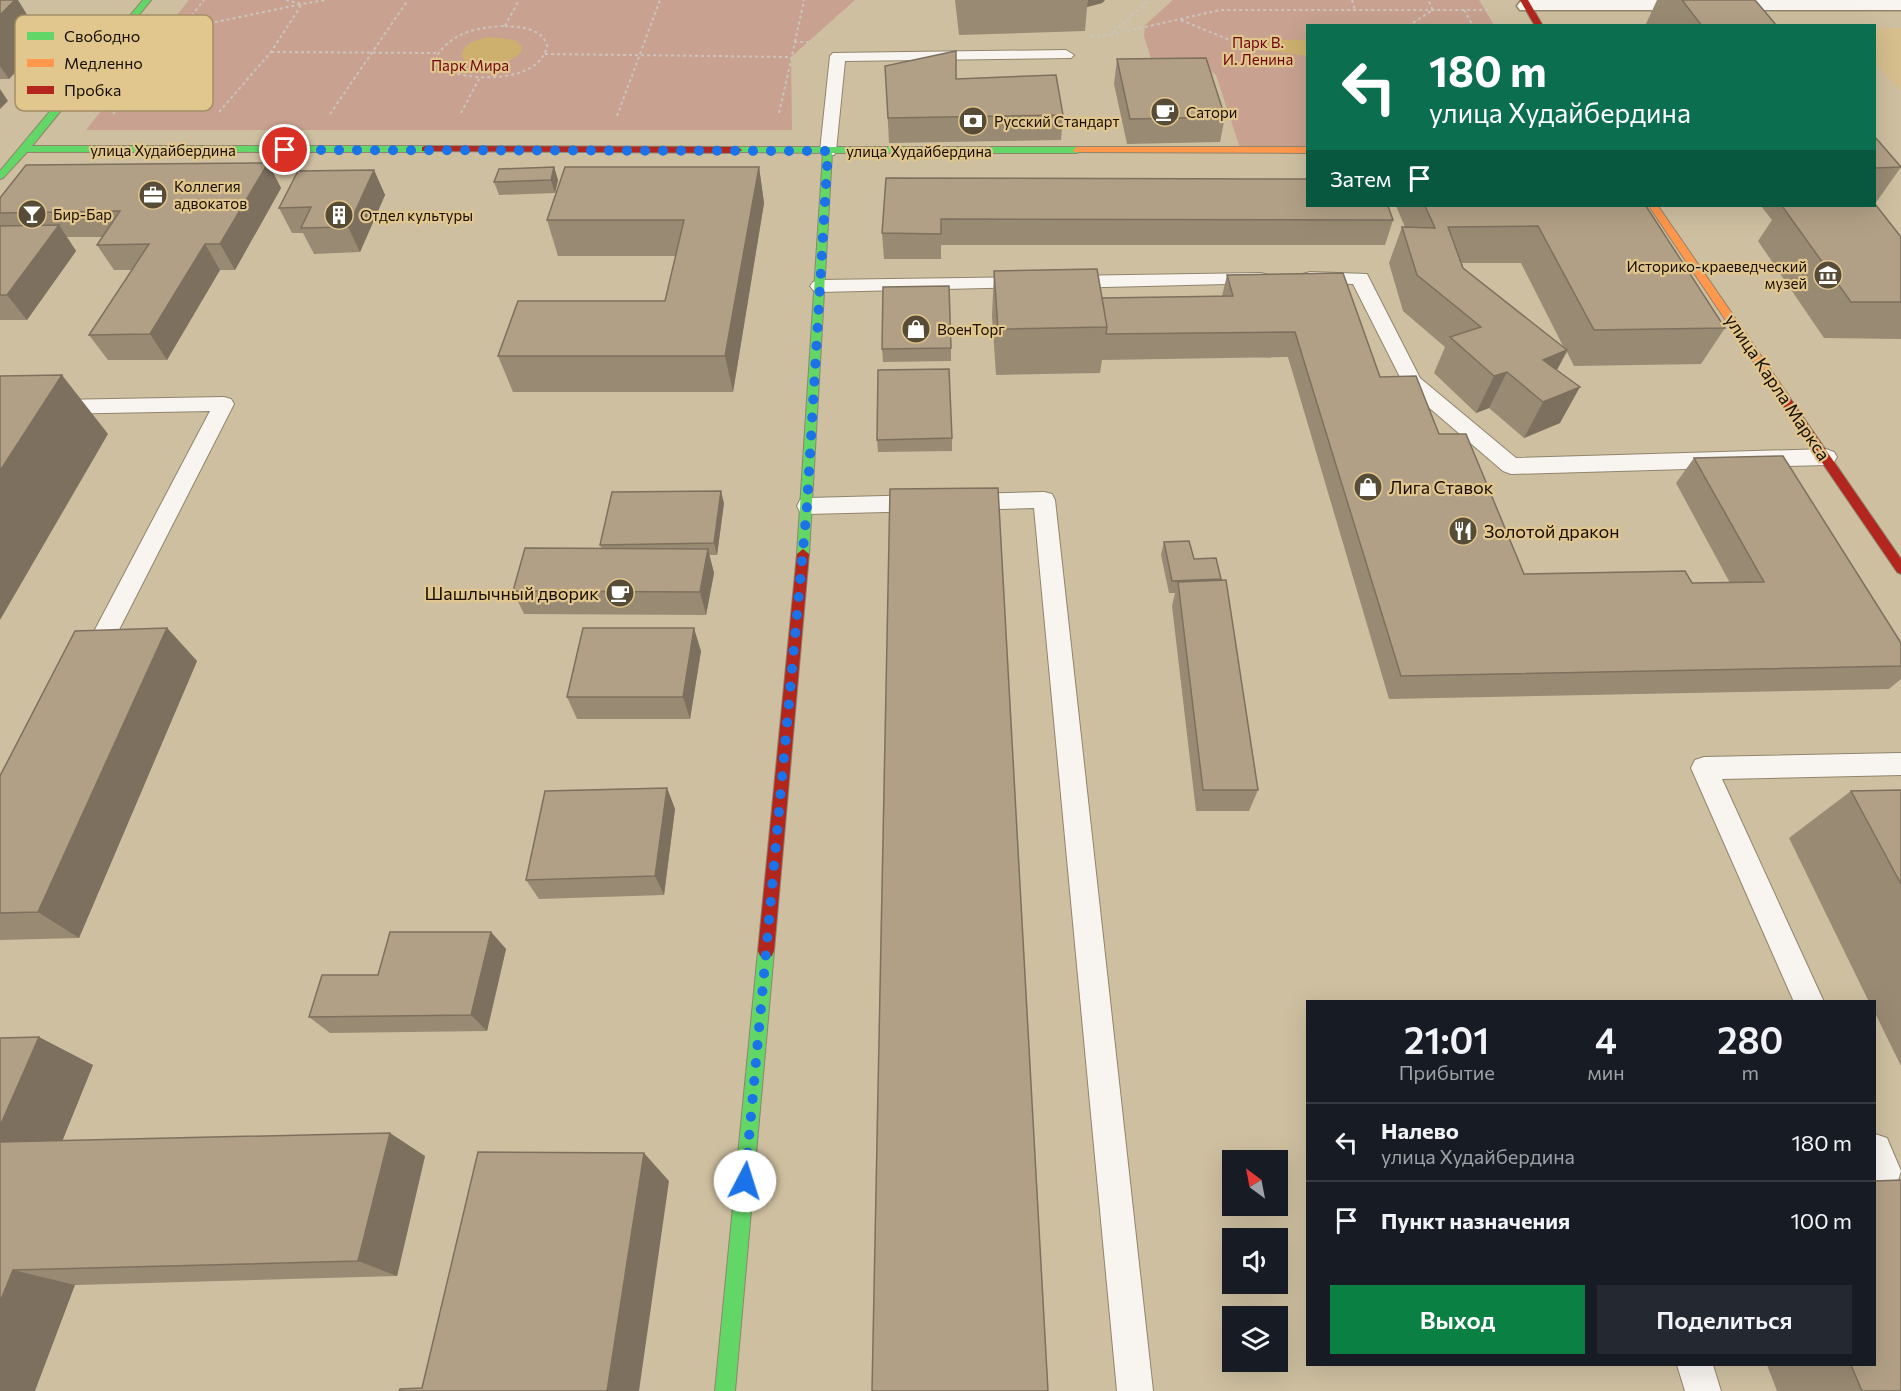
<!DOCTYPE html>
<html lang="ru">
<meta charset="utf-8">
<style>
:root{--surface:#171b24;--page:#242831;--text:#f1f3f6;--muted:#9ea1a6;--line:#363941;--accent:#0b8043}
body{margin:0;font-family:Commissioner,sans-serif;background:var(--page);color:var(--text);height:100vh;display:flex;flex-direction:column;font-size:22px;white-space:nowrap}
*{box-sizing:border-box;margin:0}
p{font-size:20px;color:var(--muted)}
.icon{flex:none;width:33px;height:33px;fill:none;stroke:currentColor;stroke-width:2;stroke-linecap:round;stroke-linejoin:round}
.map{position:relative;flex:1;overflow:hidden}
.details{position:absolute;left:1306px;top:1000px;width:570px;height:366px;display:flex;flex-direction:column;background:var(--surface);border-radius:0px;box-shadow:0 6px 24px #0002}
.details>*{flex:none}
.hud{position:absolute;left:1306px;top:24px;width:570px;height:183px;border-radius:0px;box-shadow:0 6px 24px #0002;background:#0b6e4f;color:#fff;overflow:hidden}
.needle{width:39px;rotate:328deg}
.tools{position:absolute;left:1222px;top:1150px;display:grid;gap:12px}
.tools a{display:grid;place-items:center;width:66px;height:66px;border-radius:0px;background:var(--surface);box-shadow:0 6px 24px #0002;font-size:30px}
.pin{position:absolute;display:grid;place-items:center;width:51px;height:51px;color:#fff;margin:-26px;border:3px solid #fff;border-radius:50%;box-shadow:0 2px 6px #0007}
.me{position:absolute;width:66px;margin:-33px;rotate:5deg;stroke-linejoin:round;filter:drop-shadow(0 0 4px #0008)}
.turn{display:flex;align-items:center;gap:21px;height:126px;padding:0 24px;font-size:27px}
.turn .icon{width:78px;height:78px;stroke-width:2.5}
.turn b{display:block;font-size:42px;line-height:51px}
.then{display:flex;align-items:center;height:57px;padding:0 24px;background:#0003;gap:12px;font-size:22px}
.eta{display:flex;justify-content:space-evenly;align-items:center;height:102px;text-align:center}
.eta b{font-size:36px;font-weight:600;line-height:42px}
.button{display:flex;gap:12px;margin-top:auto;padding:12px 24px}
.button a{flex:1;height:69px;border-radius:0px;background:var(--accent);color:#fff;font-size:24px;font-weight:600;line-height:69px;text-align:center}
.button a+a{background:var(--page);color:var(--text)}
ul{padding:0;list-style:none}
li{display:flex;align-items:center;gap:18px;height:78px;padding:0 24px;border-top:2px solid var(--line)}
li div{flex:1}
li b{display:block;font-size:22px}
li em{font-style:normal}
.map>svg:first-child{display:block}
</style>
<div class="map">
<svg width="1901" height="1391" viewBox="0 0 1901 1391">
<rect width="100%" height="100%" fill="#cebfa0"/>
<path fill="#d6be8d" d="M1875 28H1901V91L1875 63Z"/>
<path fill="#c8a190" d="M189 0H855L791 57 792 130H86Z
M1173 0H1479L1494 25 1308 26V148H1240L1216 75 1206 68 1153 65 1144 36 1145 25Z"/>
<path fill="#cdb06e" d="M489 37 515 40 522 47 521 52C508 66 475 75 462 57 462 43 477 40 489 37Z
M1241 39 1308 40V56L1239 47 1238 43Z"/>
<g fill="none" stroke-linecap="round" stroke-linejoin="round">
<g stroke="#90856c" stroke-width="2">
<path id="lane" d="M1066 50 1074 55 1071 58 845 61 836 151 834 155H822L820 151 830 56 833 53Z
M1310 272 1367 274 1420 378 1516 458 1826 449 1834 452 1837 457 1834 462 1826 465 1511 474 1503 471 1405 387 1353 284 1303 282 1301 278 1303 274Z
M1261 273 1268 275 1270 279 1268 283 1064 288 1057 286 1054 282 1057 278 1064 276Z
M1027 277 1034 279 1037 283 1034 287 820 292 813 290 810 286 813 282 820 280Z
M224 397 231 399 234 404 100 667 91 670 82 667 79 660 210 411 0 415V401Z
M1044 492 1052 494 1055 500 1153 1391H1117L1034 508 964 510 956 508 953 502 956 496 964 494Z
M924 495 932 497 935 503 932 509 924 511 808 514 800 512 797 506 800 500 808 498Z
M1901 753V775L1722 779 1824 1002H1794L1691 768 1695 760 1704 757Z
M1875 1134 1887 1138 1901 1171 1897 1184 1875 1189Z
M1677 1365H1713L1721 1391H1685Z"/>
</g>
<g stroke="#90856c" stroke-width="3">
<path id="street" d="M1527 0H1901V10H1520L1517 6 1520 2Z"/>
</g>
<g stroke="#90856c" stroke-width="2">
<path id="fast" d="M143 0H151L32 146H425L429 149 425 152H27L3 178 0 179V171Z
M738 147H1077L1081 150 1077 153H832L809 554 803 559 797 554 823 153 735 152V148Z
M766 944 772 946 774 951 735 1391H715L758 951 760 946Z"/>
</g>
<g stroke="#90856c" stroke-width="2">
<path id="slow" d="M1077 147H1308V153L1074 152 1073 150Z
M1649 206H1658L1790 398V404H1782Z"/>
</g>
<g stroke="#90856c" stroke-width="2">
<path id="jam" d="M1520 0H1528L1543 26H1535Z
M425 146 738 147 742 150 738 153 422 151V147Z
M1786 397 1790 398 1901 559V574L1897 572 1782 404 1780 401Z
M803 549 809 554 774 951 772 956 766 958 760 956 758 951 797 554Z"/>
</g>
<path stroke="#cac5bc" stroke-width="2" stroke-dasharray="3 3" stroke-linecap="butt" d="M286 0 302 4 326 0
M1352 0 1355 10
M1464 10 1473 26
M25 18H57L76 25V28
M1181 20 1232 41
M173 24 216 22 302 4
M505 26C520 27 543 28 547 46 539 85 465 82 439 67L436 57C453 31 476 28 505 26Z
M505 26 519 0
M1408 26 1433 10 1428 0
M1110 35 1220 10H1490
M1091 36 1110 35 1149 0
M795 42 804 0
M271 52 438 53
M545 54 791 57
M219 112 271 52 302 4
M461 113 479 79
M779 113 795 42H808
M113 114 204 0
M330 114 408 0
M617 116 660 0"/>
<use href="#lane" fill="#f8f5f1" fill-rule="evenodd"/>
<use href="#street" fill="#f8f5f1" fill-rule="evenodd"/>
<use href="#fast" fill="#63d668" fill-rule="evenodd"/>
<use href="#slow" fill="#ff974d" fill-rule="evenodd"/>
<use href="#jam" fill="#b3261e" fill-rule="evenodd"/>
</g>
<path fill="#998a73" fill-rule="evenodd" d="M0 0 44 42 9 79H0Z
M955 0H1105L1102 3 1087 7 1085 31 959 35Z
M1657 0H1755L1777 26H1645Z
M1117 59 1225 117 1220 142 1127 144 1114 84Z
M885 66 956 79 1063 115 1061 140 889 143Z
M1875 137 1901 167 1875 204Z
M268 163 281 188 235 270H220L167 360H108L89 335 132 270H114L97 245 102 237H67L76 251 27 320H0V198Z
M554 167 558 180 555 193 499 195 494 182Z
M759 167 764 203 733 392H513L498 356 665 301 676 256H558L547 220Z
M374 170 385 195 360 252 314 254 303 233H292L279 208Z
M886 178 1393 220 1385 245H941V259H884L882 233Z
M1396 206H1646L1725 328 1701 364 1574 366 1567 352 1557 370 1560 423 1524 438 1489 408 1476 413 1434 373 1445 347 1403 311 1389 263 1402 227H1405ZM1462 263H1521L1564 348 1463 268Z
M1761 206H1875L1901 237V339L1824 338 1758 241 1772 220Z
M994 271 1102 298 1222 296 1227 275 1380 377 1439 434 1524 574 1692 583H1730L1676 483 1694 458 1901 643V679L1889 689 1389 699 1288 357 1102 360 1100 373 996 375 992 316Z
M951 348V361L883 362 882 349Z
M952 438V451L878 452 877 440Z
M724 503 717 555H709L714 573 706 615 524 614 513 591 602 549 600 545Z
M1164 542 1194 559 1221 579 1258 790 1249 811H1196L1172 606 1175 593H1169L1161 555Z
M167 628 197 661 79 938 0 940V776Z
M701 651 690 719H577L567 697Z
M667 788 675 809 664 895 539 899 526 880Z
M1901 790V1066L1875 1013V1002H1869L1789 838 1851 791Z
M491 932 506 949 487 1031 330 1033 309 1017 378 975Z
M0 1038 93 1065 62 1141 425 1156 397 1276 75 1285 0 1391Z
M1767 1365H1875L1901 1391H1777Z"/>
<path fill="#7d705e" d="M15 0H18L44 42 9 79 0 66V15Z
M1088 0H1105L1102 3 1087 7Z
M0 89 8 101 0 109Z
M268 163 281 188 235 270 220 244Z
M554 167 558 180 555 193 551 180Z
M759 167 764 203 733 392 725 356Z
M374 170 385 195 360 252 348 227Z
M59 225 76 251 27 320 7 295Z
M205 244 220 270 167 360 150 334Z
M1567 350 1548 387 1543 360Z
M1507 372 1489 408 1476 413 1494 376Z
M62 375 108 434 0 620V471Z
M1580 387 1560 423 1524 438 1543 402Z
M721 491 724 503 717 555 714 543Z
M708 549 714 573 706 615 700 592Z
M167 628 197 661 79 938 38 912Z
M694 628 701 651 690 719 683 697Z
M667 788 675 809 664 895 655 876Z
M491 932 506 949 487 1031 471 1015Z
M39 1037 93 1065 53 1164 0 1145V1126Z
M390 1133 425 1156 397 1276 358 1261Z
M644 1153 669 1181 639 1391H607Z
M13 1270 75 1285 35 1391H0V1302Z"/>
<path fill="#b2a086" stroke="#7d705e" stroke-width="1.5" d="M0 0H15L0 15Z
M1682 0H1755L1777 26H1702Z
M956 51V79L1056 75 1063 115 888 118 885 66Z
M1206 58 1225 117 1130 119 1117 59Z
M1875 137 1901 167 1875 168Z
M268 163 220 244H205L150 334 89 335 149 244 97 245 120 211 0 213V198L26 165Z
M554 167 551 180 494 182 499 169Z
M565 167H759L725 356H498L518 301H665L684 220H547Z
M374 170 348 227 301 228 311 207 279 208 298 171Z
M886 178 1308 179V206H1388L1393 220 941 219V234L882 233Z
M1875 204 1901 237V302H1851L1782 206H1875Z
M1425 206H1646L1725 328 1594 330 1538 226 1448 227 1463 268 1567 350 1543 360 1580 387 1543 402 1507 372 1494 376 1450 337 1481 327 1417 275 1402 227 1435 228Z
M59 225 7 295H0V226Z
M1097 269 1107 327 998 329 994 271Z
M1343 273 1380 377 1416 376 1439 434H1466L1524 574 1685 571 1692 583 1764 582 1694 458 1783 456 1901 643V666L1401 676 1295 332 1106 334 1107 327 1102 298 1233 296 1227 275Z
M949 286 951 348 882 349 883 287Z
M949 369 952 438 877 440 878 370Z
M62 375 0 471V376Z
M998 488 1048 1391H872L890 489Z
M721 491 714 543 600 545 612 492Z
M1189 541 1194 559 1216 558 1221 579 1172 581 1164 542Z
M525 548 708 549 700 592 513 591Z
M1226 580 1258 790H1203L1178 582Z
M167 628 38 912 0 913V776L75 631Z
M583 628H694L683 697H567Z
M667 788 655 876 526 880 545 791Z
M1901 790V884L1851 791Z
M390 932H491L471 1015 309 1017 322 975H378Z
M39 1037 0 1126V1038Z
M390 1133 358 1261 13 1270 0 1302V1142Z
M478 1152 644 1153 607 1391H399L400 1389 422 1388Z
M1901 1180V1391H1862L1851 1365H1875V1181Z"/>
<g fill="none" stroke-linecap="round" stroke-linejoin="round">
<path stroke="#1a73e8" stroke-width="10" stroke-dasharray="0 18" d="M285 150 828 151 807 506 745 1181"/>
</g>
<defs>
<g id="cafe-disc" transform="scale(1.5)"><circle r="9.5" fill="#574c38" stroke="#e1c68d"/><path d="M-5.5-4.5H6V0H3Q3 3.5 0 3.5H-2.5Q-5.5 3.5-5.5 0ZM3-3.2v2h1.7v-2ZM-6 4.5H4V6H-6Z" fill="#fff"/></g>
<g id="bank-disc" transform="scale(1.5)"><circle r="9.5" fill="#574c38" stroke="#e1c68d"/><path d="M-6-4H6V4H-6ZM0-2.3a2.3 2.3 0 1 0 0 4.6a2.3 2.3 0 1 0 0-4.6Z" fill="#fff"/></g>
<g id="office-disc" transform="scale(1.5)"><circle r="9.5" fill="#574c38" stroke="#e1c68d"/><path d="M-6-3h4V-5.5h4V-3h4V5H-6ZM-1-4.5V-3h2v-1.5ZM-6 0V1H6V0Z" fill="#fff"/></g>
<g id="bar-disc" transform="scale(1.5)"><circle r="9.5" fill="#574c38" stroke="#e1c68d"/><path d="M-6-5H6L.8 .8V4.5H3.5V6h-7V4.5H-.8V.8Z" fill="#fff"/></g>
<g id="building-disc" transform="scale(1.5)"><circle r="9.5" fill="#574c38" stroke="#e1c68d"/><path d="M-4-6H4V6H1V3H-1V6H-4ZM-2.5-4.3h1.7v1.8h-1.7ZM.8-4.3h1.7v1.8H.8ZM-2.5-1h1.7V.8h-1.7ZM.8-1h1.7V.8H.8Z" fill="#fff"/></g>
<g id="museum-disc" transform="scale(1.5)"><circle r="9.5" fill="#574c38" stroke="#e1c68d"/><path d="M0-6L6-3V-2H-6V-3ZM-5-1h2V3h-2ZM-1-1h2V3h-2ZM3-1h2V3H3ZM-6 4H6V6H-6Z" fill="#fff"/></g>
<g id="shop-disc" transform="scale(1.5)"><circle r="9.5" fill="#574c38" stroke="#e1c68d"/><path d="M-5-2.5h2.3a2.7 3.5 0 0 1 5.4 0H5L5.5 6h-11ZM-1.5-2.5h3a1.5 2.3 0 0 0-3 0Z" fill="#fff"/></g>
<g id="restaurant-disc" transform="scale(1.5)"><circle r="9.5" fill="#574c38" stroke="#e1c68d"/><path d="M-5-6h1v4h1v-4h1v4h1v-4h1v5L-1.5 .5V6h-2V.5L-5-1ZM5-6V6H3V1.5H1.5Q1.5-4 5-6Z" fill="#fff"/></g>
</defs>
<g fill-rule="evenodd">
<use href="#cafe-disc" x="1165" y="112"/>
<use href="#bank-disc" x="973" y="121"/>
<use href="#office-disc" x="153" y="195"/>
<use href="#bar-disc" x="32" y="214"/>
<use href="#building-disc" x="339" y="215"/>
<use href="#museum-disc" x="1828" y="275"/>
<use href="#shop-disc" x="916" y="329"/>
<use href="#shop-disc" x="1368" y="487"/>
<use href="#restaurant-disc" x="1463" y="531"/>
<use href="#cafe-disc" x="620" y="593"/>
</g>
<g text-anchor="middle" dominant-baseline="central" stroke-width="4.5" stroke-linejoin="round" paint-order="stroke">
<g font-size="15" fill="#71050e" stroke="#e1c68d">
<text x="1258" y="42">Парк В.<tspan x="1258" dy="17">И. Ленина</tspan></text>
<text x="470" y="65">Парк Мира</text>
</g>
<g font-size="15" fill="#170e00" stroke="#e1c68d" text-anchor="start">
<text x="1186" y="112">Сатори</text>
<text x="994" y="121">Русский Стандарт</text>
<text x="174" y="186">Коллегия<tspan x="174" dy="17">адвокатов</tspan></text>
<text x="53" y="214">Бир-Бар</text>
<text x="360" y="215">Отдел культуры</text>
<text x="1807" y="266" text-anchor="end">Историко-краеведческий<tspan x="1807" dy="17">музей</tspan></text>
<text x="937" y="329">ВоенТорг</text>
</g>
<g font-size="15" fill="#170e00" stroke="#e1c68d">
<text x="163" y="150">улица Худайбердина</text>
<text x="919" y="151">улица Худайбердина</text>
</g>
<g font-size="18" fill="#170e00" stroke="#e1c68d">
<text transform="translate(1778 387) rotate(56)">улица Карла Маркса</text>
</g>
<g font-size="18" fill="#170e00" stroke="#e1c68d" text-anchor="start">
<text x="1389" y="487">Лига Ставок</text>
<text x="1484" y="531">Золотой дракон</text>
<text x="599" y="593" text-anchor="end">Шашлычный дворик</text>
</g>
</g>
<rect x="15" y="15" width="198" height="96" rx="9" fill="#e1c68d" stroke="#a48f63" stroke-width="1.5"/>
<rect x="27" y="32" width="27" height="8" fill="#63d668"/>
<rect x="27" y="59" width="27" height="8" fill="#ff974d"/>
<rect x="27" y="86" width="27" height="8" fill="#b3261e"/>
<g font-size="16" fill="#170e00">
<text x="64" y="42">Свободно</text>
<text x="64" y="69">Медленно</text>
<text x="64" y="96">Пробка</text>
</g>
</svg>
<div class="tools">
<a><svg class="needle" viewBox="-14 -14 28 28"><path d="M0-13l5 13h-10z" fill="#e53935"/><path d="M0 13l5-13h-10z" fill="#9ea1a6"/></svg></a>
<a><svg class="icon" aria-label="sound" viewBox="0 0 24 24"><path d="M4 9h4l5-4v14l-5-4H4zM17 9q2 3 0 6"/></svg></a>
<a><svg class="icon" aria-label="layers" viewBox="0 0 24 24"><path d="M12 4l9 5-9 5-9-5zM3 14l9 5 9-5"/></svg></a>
</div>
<div class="pin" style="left:285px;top:150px;background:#d93025"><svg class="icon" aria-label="arrive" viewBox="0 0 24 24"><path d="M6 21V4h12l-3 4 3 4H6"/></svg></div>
<svg class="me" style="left:745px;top:1181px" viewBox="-20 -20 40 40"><circle r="19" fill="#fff"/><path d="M0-13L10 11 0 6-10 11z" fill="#1a73e8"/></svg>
<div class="hud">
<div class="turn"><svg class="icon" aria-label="left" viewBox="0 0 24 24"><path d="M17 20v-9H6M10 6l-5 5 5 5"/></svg><div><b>180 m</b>улица Худайбердина</div></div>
<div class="then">Затем<svg class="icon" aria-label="arrive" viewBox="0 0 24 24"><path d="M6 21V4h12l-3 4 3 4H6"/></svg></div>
</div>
<section class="details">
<div class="eta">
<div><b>21:01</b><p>Прибытие</p></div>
<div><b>4</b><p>мин</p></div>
<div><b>280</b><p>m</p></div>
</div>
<ul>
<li><svg class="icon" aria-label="left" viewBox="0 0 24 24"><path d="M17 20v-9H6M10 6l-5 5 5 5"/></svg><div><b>Налево</b><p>улица Худайбердина</p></div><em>180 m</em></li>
<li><svg class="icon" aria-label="arrive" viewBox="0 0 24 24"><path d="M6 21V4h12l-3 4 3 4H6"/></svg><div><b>Пункт назначения</b></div><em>100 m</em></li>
</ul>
<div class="button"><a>Выход</a><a>Поделиться</a></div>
</section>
</div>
